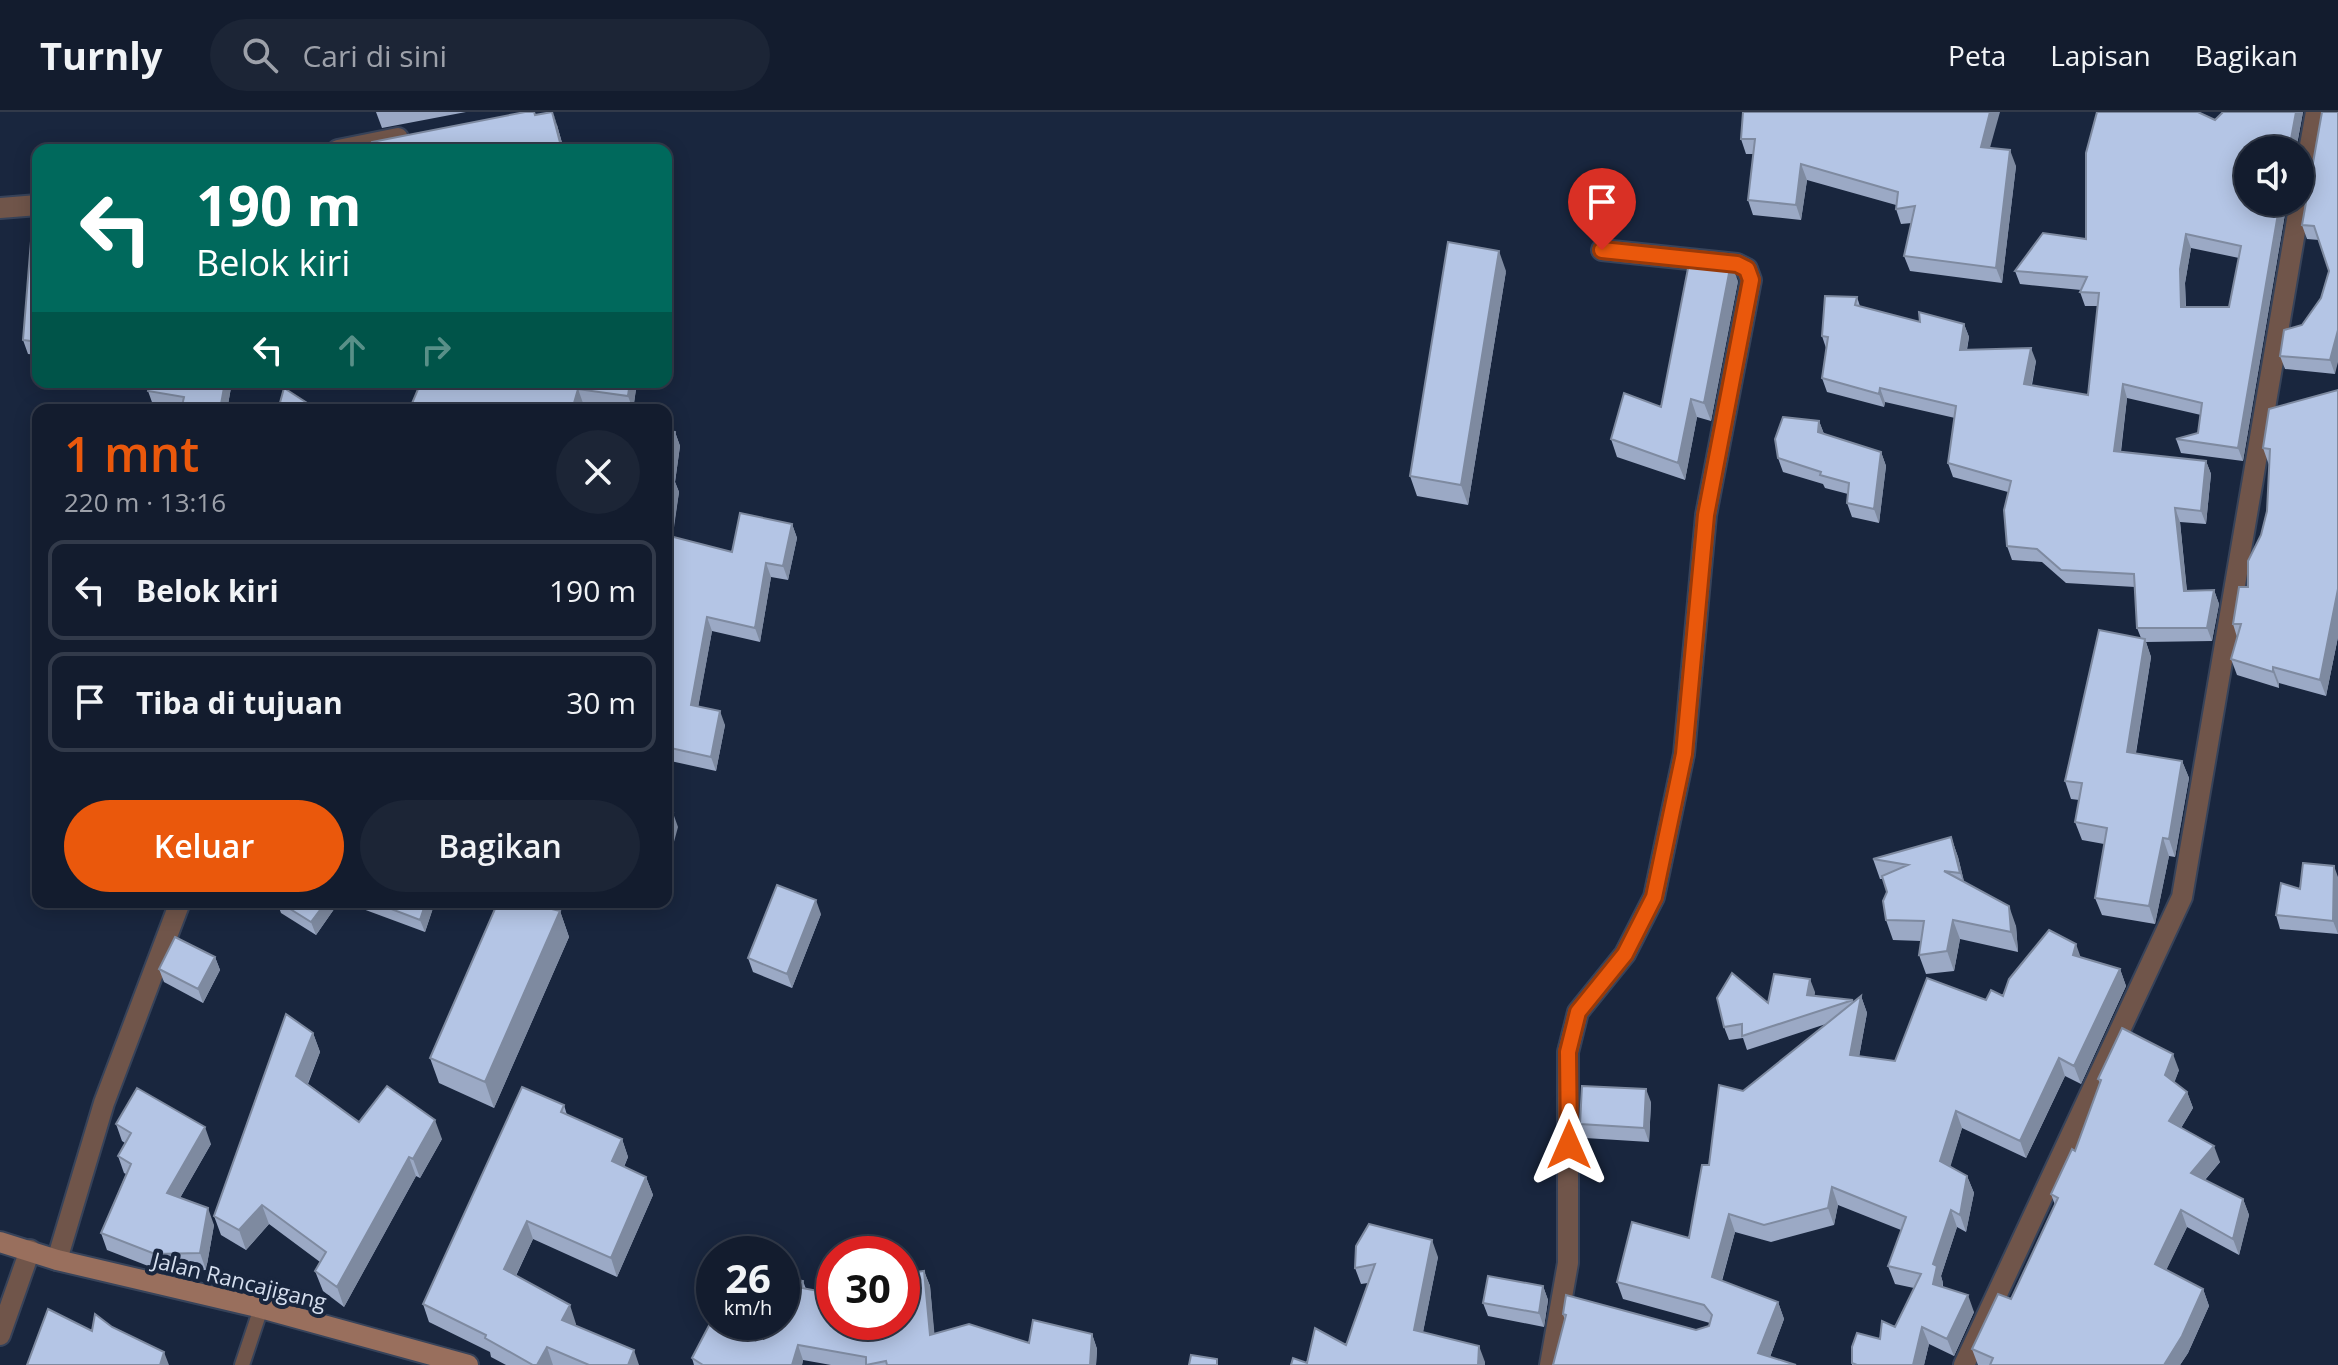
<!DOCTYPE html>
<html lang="id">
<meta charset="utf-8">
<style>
:root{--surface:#131c2e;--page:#1c2536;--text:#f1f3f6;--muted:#9da1aa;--line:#323a4a;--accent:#ea580c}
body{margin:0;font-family:"Open Sans",sans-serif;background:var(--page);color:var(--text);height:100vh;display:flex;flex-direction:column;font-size:30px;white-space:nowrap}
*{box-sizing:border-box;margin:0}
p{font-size:26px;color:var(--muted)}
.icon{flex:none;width:44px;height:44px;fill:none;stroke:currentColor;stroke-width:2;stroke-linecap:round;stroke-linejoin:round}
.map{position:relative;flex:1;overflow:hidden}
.drawer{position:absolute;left:32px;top:292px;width:640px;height:504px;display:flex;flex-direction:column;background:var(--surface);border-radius:16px;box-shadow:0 4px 20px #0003,0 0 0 2px var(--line)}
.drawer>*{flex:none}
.guide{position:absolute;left:32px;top:32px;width:640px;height:244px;border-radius:16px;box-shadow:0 4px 20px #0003,0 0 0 2px var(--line);background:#00695c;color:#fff;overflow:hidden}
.tools{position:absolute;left:2234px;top:24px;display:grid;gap:16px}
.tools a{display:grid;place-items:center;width:80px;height:80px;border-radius:50%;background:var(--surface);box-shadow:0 4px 20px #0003,0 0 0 2px var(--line);font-size:40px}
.speed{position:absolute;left:696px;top:1124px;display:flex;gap:16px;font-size:40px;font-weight:700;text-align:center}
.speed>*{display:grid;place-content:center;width:104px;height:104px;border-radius:50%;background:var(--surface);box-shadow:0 4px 20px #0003,0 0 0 2px var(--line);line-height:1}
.speed small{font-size:20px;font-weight:400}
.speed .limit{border:12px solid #d22;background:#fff;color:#111}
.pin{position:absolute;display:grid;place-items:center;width:68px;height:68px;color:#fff;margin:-82px -34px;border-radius:50% 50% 50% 0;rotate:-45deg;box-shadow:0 0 8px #0007}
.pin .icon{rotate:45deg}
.me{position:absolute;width:88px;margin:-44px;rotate:0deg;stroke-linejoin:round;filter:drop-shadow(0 0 6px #0008)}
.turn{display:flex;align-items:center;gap:28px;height:168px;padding:0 32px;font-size:36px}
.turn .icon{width:104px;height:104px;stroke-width:2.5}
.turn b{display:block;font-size:56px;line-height:68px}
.lanes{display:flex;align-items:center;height:76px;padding:0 32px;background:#0003;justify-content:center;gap:40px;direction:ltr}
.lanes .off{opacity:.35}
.round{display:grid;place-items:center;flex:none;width:84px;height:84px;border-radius:42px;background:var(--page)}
.summary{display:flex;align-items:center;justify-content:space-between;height:136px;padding:0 32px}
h1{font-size:48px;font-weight:600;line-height:60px;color:var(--accent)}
.primary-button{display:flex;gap:16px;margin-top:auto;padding:16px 32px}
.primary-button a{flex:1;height:92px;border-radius:48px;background:var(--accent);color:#fff;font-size:32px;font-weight:600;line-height:92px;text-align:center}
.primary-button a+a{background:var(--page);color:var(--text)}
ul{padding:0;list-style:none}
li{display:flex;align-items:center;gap:24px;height:100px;margin:0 16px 12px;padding:0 16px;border:4px solid var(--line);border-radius:16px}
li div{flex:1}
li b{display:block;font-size:30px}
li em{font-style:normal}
header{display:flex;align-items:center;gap:48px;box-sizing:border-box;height:112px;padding:0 40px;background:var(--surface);border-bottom:2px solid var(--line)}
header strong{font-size:38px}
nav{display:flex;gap:44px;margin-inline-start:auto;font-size:28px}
.search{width:560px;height:72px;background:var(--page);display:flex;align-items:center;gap:20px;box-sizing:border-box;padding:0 28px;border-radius:44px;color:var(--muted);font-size:30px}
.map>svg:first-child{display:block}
</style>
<header>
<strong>Turnly</strong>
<div class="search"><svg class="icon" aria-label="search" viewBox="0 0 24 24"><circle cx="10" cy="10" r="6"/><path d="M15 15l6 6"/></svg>Cari di sini</div>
<nav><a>Peta</a><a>Lapisan</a><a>Bagikan</a></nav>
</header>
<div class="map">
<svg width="2338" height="1253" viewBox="0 0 2338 1253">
<rect width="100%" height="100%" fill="#19263e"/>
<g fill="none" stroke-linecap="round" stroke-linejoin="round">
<g stroke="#37435a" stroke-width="18">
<path id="lane" d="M242 1253 261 1196"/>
</g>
<g stroke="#37435a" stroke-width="24">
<path id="street" d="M338 38 398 26
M2300 89 2316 0
M0 96 38 93
M57 1148 104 991 180 790
M0 1223 30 1138
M1550 1253 1568 1151V940L1578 900 1625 842 1654 785 1684 642 1706 403 1751 168 1747 157 1737 152 1602 138
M1964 1253 2182 785 2300 90"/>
</g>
<g stroke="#37435a" stroke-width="24">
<path id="secondary" d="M0 1130 57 1148 261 1196 468 1253"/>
</g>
<use href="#lane" stroke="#70554a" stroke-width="14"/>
<use href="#street" stroke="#70554a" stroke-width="20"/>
<use href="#secondary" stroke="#996f5d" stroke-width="20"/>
</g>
<path fill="#9ba9c5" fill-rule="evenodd" d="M376 0H466L382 16Z
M1743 0 1990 36 2016 54 2002 171 1910 159 1904 144 1912 111 1901 112 1896 97V93L1807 68 1801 108 1753 103 1748 88 1753 42H1746L1741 27Z
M2303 0 2296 38H2248V90H2287L2243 349 2181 341 2176 327 2198 321 2201 303 2127 286 2121 340 2206 349 2211 362 2206 412 2180 410 2187 479 2214 478 2219 492 2212 529 2146 530 2151 545 2136 641 2182 649 2189 666 2175 745 2169 744 2155 812 2102 803 2095 786 2104 732 2082 728 2075 710 2079 688 2071 687 2065 669 2141 526 2137 516 2135 475 2066 471 2042 450 2012 448 2007 434 2008 380 1953 365 1948 351 1955 306 1885 290 1884 295 1827 280 1822 266 1826 236 1822 224 1857 185 1860 194 1920 210 1964 212 1969 225 1967 238 2036 249 2032 273 2088 283 2098 194H2085L2080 180 2081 178 2020 172 2015 159 2086 127 2215 8ZM2191 136 2239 146 2229 195H2186L2185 171Z
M2322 0 2335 262 2285 257 2280 244 2321 186 2329 159 2319 128 2307 127 2302 113Z
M535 3 557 13 564 38H374Z
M38 90V243L28 242 23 228Z
M1506 159 1468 393 1417 384 1410 364Z
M1738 169 1711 309 1697 305 1685 368 1617 345 1611 327 1661 295Z
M232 270 227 298H181L153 293 148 279Z
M420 270H637L633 298 583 291 581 298H411L410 296 421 270Z
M2338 278V525L2326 584 2279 571V576L2237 563 2231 547 2237 525 2233 512 2248 475 2267 399 2269 353 2263 336Z
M1819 309 1824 322 1881 340 1886 354 1879 411 1852 405 1847 391 1848 382 1825 376 1823 372 1783 360 1778 346Z
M666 318 675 320 680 334 675 370 679 380 672 425 732 440 792 412 797 426 788 468 771 465 760 530 712 519 698 595 725 613 716 659 666 648Z
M1951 725 1958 745 1964 770 2016 814 2018 840 1960 827 1954 859 1926 862 1919 843 1921 829 1893 828 1886 808 1887 780 1883 767H1880L1873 747Z
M2338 765V822L2280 817 2276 803 2300 777Z
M277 790H339L316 823 281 801Z
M344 790H435L425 820Z
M560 799 569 825 494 996 439 971 430 946Z
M821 802 792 876 753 860 748 846Z
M215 845 220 858 203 891 164 870 159 857Z
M2081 845 2120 857 2126 874 2081 972 2065 964 2026 1046 1962 1016 1950 1054 1967 1064 1974 1081 1966 1120 1957 1115 1941 1164 1943 1171V1175L1974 1200 1954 1244 1929 1232 1924 1253H1852V1251L1895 1215 1914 1176 1895 1172 1888 1154 1901 1118 1838 1093 1834 1113 1771 1130 1735 1120 1722 1169 1778 1190 1784 1207 1770 1245 1565 1208 1563 1202 1696 1218 1709 1214 1710 1211 1623 1187 1617 1170 1689 1126 1709 1053 1743 979 1826 912 1747 938 1743 926 1729 928 1724 915 1768 891 1815 880 1814 884 1853 888V890L1861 884 1867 901 1859 945 1895 949 1986 888 2003 884Z
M313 921 320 940 308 972 359 1010 442 1027 420 1066 416 1064 344 1195 323 1179 315 1159 320 1150 269 1112 246 1138 221 1123 214 1104Z
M2179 958 2174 970 2187 980 2193 996 2181 1016 2220 1050 2205 1068 2243 1087 2249 1103 2239 1143 2187 1115 2166 1158 2203 1177 2209 1194 2188 1241 2180 1253H1978L1972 1237 2011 1187 2055 1093 2051 1082 2075 1039 2100 971 2098 967Z
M1651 990 1649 1030 1585 1026 1580 1012Z
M564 993 567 1003 622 1027 628 1045 624 1055 646 1065 653 1083 617 1165 533 1127 516 1164 576 1212 575 1214 639 1253H506L491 1245 490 1240 429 1210 423 1192Z
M116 1012 211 1032 180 1086 214 1113 206 1158 161 1159 107 1138 101 1121 126 1062 124 1061 118 1044 125 1031 122 1029Z
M1356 1134 1438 1145 1423 1220 1485 1250 1291 1253 1307 1251 1346 1233 1368 1171 1361 1172 1355 1156Z
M924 1159 930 1174 934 1222 1029 1231 1092 1222 1097 1237 1096 1253H831L803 1248 802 1253H694L692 1246 755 1228 803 1169 806 1177 902 1210Z
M1543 1174 1548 1188 1544 1215 1488 1204 1483 1191Z"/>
<path fill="#7e8aa0" d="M553 0 557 13 564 38H562Z
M1990 0H2000L1986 50 1981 35Z
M2296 0H2303L2296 38H2289Z
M2010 38 2016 54 2002 171 1996 156Z
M1801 52 1807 68 1801 108 1796 93Z
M2280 90H2287L2243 349 2238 336Z
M2186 122 2191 136 2185 171 2186 208 2181 195 2180 157Z
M1499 139 1506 159 1468 393 1461 373Z
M1731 151 1738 169 1711 309 1704 291Z
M1964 212 1969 225 1964 251 1960 238Z
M2338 218V250L2335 262 2330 248Z
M2031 236 2036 249 2029 285 2024 272Z
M225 270H232L227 298H220Z
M630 270H637L633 298 628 284Z
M2123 272 2127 286 2119 353 2114 339Z
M1880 276 1885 290 1884 295 1879 282Z
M578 277 583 291 581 298H572Z
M1691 287 1697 305 1685 368 1678 351Z
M1819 309 1824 322 1818 320Z
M675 320 680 334 675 370 679 380 671 437 666 424 669 365Z
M1881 340 1886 354 1879 411 1874 397Z
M2206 349 2211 362 2206 412 2201 399Z
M2175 396 2180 410 2188 492 2184 479Z
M792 412 797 426 788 468 783 454Z
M766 451 771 465 760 530 755 516Z
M2338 477V525L2326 584 2320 568Z
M2214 478 2219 492 2212 529 2207 516Z
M707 505 712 519 696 607 691 593Z
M2145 527 2151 545 2133 658 2127 640Z
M2273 555 2279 571V576L2273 560Z
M720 599 725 613 716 659 711 645Z
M2182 649 2189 666 2175 745 2169 727Z
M673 701 678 715 668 752 666 748V727Z
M1951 725 1958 745 1967 781 1960 761Z
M2163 726 2169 744 2155 812 2149 794Z
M2334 754 2338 765V822L2333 809Z
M816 788 821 802 792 876 787 862Z
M326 790H339L316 823 311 810Z
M426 790H435L425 820 420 808Z
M2009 794 2016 814 2018 840 2011 820Z
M560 799 569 825 494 996 485 970Z
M1953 808 1960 827 1954 859 1947 839Z
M2076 832 2082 849 2073 843Z
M215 845 220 858 203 891 198 877Z
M2120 857 2126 874 2081 972 2074 954Z
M1810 867 1815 880 1812 897 1807 883Z
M1861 884 1867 901 1856 961 1850 943Z
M313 921 320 940 303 983 296 964Z
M2173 942 2179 958 2171 980 2165 963Z
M2059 946 2065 964 2026 1046 2020 1029Z
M1646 977 1651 990 1649 1030 1644 1016Z
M2187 980 2193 996 2175 1026 2169 1009Z
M1956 999 1962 1016 1947 1066 1940 1049Z
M435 1008 442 1027 420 1066 413 1047Z
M205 1015 211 1032 173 1098 167 1081Z
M622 1027 628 1045 618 1068 612 1049Z
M2214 1034 2220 1050 2197 1077 2191 1061Z
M409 1045 416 1064 344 1195 337 1175Z
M1967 1064 1974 1081 1966 1120 1960 1103Z
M646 1065 653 1083 617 1165 611 1146Z
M1832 1075 1838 1093 1834 1113 1828 1096Z
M2243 1087 2249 1103 2239 1143 2233 1127Z
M262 1093 269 1112 246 1138 239 1118Z
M208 1096 214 1113 206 1158 200 1141Z
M1951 1098 1957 1115 1941 1164 1943 1171 1939 1189 1933 1172V1152Z
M2181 1098 2187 1115 2161 1169 2155 1152Z
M1729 1102 1735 1120 1718 1182 1712 1165Z
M527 1109 533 1127 510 1176 504 1157Z
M1432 1128 1438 1145 1420 1235 1414 1218Z
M924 1159 930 1174 936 1238 930 1223Z
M1543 1174 1548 1188 1544 1215 1539 1201Z
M2203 1177 2209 1194 2188 1241 2180 1253H2164Z
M1968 1183 1974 1200 1954 1244 1947 1227Z
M1778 1190 1784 1207 1767 1253 1758 1241Z
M570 1193 576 1212 568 1227 562 1208Z
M1922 1215 1929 1232 1924 1253H1913Z
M1092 1222 1097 1237 1096 1253H1090Z
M798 1233 803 1248 802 1253H792Z
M1479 1234 1485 1250V1253H1478Z
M547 1235 553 1253H537Z
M634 1238 639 1253H628Z
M164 1240 169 1253H160Z"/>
<path fill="#b4c5e5" stroke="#7e8aa0" stroke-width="2" fill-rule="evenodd" d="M525 0H534L535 3 552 0 562 38H420V33L406 38H374L372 30Z
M1743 0H1990L1981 35 2010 38 1996 156 1904 144 1915 94 1896 97 1898 80 1801 52 1796 93 1748 88 1755 27H1741Z
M2097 0H2198L2215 8 2223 0H2296L2289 38H2248V90H2280L2238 336 2176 327 2198 321 2202 291 2123 272 2114 339 2206 349 2201 399 2175 396 2184 479 2214 478 2207 516H2137L2134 462 2061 458 2037 437 2007 434 2004 398 2011 369 1948 351 1956 294 1880 276 1879 282 1822 266 1828 225 1822 224 1825 184 1857 185 1855 193 1920 210 1919 200 1964 212 1960 238 2031 236 2024 272 2088 283 2099 181 2080 180 2087 165 2015 159 2043 121 2086 127V41ZM2186 122 2241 134 2229 195H2181L2180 157Z
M2322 0H2338V218L2330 248 2280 244 2284 218 2302 213 2321 186 2329 159 2314 114 2302 113Z
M38 90V230L23 228 34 92Z
M1448 130 1499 139 1461 373 1410 364Z
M1690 146 1731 151 1704 291 1691 287 1678 351 1611 327 1624 281 1661 295Z
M150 270H225L220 298H181L184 285 148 279Z
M421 270H630L628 284 578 277 572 298H417L410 296Z
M284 276 318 298H278Z
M2338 278V477L2320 568 2273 555V560L2231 547 2241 512H2233L2239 475H2248V449L2261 423 2267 399 2270 337 2263 336 2269 297Z
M1783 305 1819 309 1818 320 1881 340 1874 397 1847 391 1849 371 1820 363 1821 360 1778 346 1775 327Z
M666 318 675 320 669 365 674 366 666 421Z
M740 401 792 412 783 454 766 451 755 516 707 505 691 593 720 599 711 645 666 635V423L732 440Z
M2099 518 2145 527 2127 640 2182 649 2169 727 2163 726 2149 794 2095 786 2107 716 2075 710 2082 671 2065 669Z
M666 699 673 701 666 727Z
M1951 725 1960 761 1944 759 2009 794 2011 820 1953 808 1947 839 1919 843 1924 809 1886 808 1883 789 1887 780 1882 764 1908 753 1873 747Z
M2303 751 2334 754 2333 809 2276 803 2281 771 2300 777Z
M777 773 816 788 787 862 748 846Z
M279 790H326L311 810Z
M373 790H426L420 808Z
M498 790H523L560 799 485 970 430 946Z
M2049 818 2076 832 2073 843 2120 857 2074 954 2059 946 2020 1029 1956 999 1940 1049 1967 1064 1960 1103 1951 1098 1933 1152 1937 1154 1933 1172 1968 1183 1947 1227 1922 1215 1913 1253H1857L1852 1251V1235L1857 1221 1880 1227 1882 1209 1895 1215 1921 1162 1888 1154 1906 1105 1832 1075 1828 1096 1764 1113 1729 1102 1712 1165 1778 1190 1758 1241 1796 1253H1553L1566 1203 1563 1202 1566 1183 1696 1218 1709 1214 1712 1203 1704 1193 1617 1170 1632 1110 1689 1126 1702 1053H1709L1719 973 1743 979 1861 884 1850 943 1895 949 1927 866 1986 888 1991 878 2003 884 2009 867Z
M175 825 215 845 198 877 159 857Z
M1732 861 1768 891 1774 862 1810 867 1807 883 1853 888 1742 924V912L1724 915 1717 886Z
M286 902 313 921 296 964 359 1010 387 974 435 1008 413 1047 409 1045 337 1175 315 1159 326 1140 262 1093 239 1118 214 1104Z
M2122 916 2173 942 2165 963 2187 980 2169 1009 2214 1034 2191 1061 2243 1087 2233 1127 2181 1098 2155 1152 2203 1177 2182 1224 2164 1253H1990L1993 1246 1972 1237 1998 1182 2011 1187 2058 1086 2051 1082 2072 1037 2075 1039 2101 968 2098 967Z
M1582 974 1646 977 1644 1016 1580 1012Z
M522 975 564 993 561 1000 622 1027 612 1049 646 1065 611 1146 527 1109 504 1157 570 1193 562 1208 634 1238 628 1253H589L547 1235 537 1253H533L485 1226 486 1223 423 1192Z
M137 976 205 1015 167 1081 208 1096 200 1141 155 1142 101 1121 131 1052 118 1044 131 1021 116 1012Z
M1369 1112 1432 1128 1414 1218 1479 1234 1478 1253H1291L1293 1246 1307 1251 1315 1216 1346 1233 1375 1152 1355 1156 1356 1134Z
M924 1159 930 1223 969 1212 1029 1231 1033 1208 1092 1222 1090 1253H887L886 1249 866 1253V1245L798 1233 792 1253H703L692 1246 714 1204V1210H728L755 1228 758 1210H782V1165L803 1169 802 1176 834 1182V1210H902V1162Z
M1488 1164 1543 1174 1539 1201 1483 1191Z
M48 1197 92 1219 95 1202 112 1215 164 1240 160 1253H27Z
M1191 1243 1217 1247V1253H1189Z"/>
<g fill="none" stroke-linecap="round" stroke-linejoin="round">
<g stroke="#983908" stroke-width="20">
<path id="route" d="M1569 1033 1568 940 1578 900 1625 842 1654 785 1684 642 1706 403 1751 168 1747 157 1737 152 1602 138"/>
</g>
<use href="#route" stroke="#ea580c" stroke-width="14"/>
</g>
<g text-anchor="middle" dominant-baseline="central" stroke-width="8" stroke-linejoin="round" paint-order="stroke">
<g font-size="22" fill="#d5deee" stroke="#19263e">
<text transform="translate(240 1168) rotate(14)">Jalan Rancajigang</text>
</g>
</g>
</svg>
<div class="tools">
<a><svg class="icon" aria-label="sound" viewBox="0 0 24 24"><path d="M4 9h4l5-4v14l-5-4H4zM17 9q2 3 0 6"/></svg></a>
</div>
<div class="speed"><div>26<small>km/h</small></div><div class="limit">30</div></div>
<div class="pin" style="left:1602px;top:138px;background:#d93025"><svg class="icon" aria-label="arrive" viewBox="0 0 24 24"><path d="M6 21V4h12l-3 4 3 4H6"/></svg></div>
<svg class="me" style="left:1569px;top:1033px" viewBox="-20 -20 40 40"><path d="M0-17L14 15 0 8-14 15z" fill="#ea580c" stroke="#fff" stroke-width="4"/></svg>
<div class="guide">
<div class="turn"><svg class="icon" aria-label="left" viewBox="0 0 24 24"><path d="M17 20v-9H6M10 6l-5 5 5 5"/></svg><div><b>190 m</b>Belok kiri</div></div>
<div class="lanes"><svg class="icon" aria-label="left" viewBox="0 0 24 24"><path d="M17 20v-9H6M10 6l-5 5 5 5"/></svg><svg class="icon off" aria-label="ahead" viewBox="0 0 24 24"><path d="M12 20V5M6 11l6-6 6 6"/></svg><svg class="icon off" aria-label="right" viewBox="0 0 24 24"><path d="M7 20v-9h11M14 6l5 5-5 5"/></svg></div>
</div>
<section class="drawer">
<div class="summary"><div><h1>1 mnt</h1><p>220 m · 13:16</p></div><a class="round"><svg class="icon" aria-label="close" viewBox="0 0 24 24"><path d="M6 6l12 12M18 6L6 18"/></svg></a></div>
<ul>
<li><svg class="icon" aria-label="left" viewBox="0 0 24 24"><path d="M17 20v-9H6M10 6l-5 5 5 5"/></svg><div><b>Belok kiri</b></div><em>190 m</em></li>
<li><svg class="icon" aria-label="arrive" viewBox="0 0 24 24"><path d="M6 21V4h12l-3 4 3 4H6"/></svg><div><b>Tiba di tujuan</b></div><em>30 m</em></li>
</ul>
<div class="primary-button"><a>Keluar</a><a>Bagikan</a></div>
</section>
</div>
